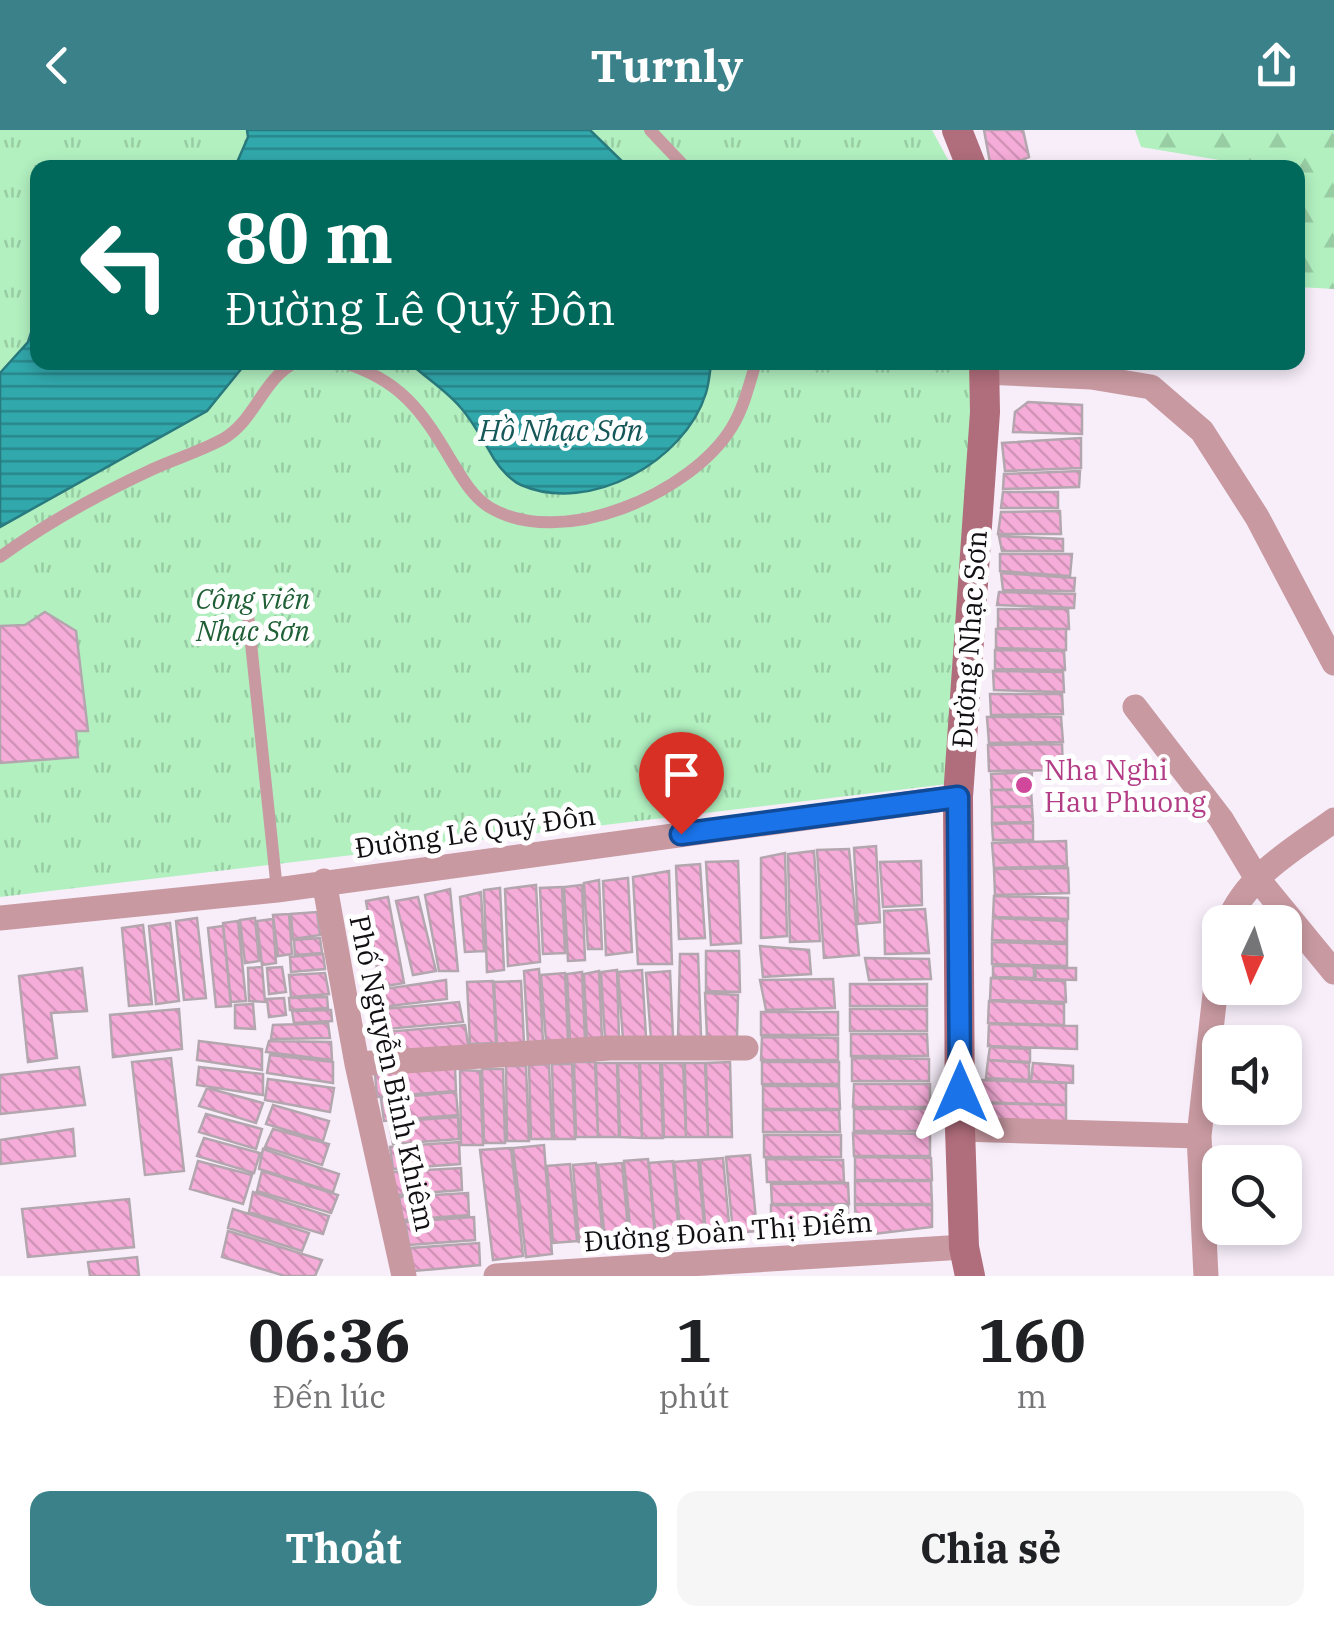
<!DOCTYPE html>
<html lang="vi">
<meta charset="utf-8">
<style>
:root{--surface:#fff;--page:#f6f6f6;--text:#202124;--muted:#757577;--accent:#3a8189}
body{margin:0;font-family:"IBM Plex Serif",serif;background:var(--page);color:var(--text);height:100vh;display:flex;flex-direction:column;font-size:38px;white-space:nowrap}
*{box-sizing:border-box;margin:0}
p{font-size:32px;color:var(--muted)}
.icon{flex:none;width:55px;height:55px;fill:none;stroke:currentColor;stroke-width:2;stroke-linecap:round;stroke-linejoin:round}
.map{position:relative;height:1146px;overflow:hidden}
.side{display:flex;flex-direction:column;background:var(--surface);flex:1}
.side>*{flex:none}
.hud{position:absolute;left:30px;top:30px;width:1275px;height:210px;border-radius:20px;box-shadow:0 5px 15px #0003;background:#00695c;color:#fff;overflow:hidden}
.needle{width:65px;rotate:184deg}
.fabs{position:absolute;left:1202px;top:775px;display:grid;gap:20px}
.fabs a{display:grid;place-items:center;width:100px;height:100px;border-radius:20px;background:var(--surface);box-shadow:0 5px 15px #0003;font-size:50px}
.pin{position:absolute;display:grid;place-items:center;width:85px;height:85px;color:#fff;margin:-102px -42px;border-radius:50% 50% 50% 0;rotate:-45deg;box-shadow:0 0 10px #0007}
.pin .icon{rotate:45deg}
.me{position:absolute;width:110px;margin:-55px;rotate:0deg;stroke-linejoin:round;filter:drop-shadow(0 0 8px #0008)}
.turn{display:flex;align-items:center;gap:35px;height:210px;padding:0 30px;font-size:45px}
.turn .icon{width:130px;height:130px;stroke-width:2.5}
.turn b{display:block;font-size:70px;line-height:85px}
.eta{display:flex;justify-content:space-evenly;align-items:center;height:170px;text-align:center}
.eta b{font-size:60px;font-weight:700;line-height:70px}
.button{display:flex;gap:20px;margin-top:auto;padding:20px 30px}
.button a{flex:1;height:115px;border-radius:20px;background:var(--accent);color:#fff;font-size:40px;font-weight:700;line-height:115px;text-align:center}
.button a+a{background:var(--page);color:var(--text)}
header{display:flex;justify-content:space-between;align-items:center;height:130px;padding:0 30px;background:var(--accent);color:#fff;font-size:45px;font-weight:700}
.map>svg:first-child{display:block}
</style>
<header><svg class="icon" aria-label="back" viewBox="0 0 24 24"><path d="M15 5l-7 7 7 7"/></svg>Turnly<svg class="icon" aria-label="share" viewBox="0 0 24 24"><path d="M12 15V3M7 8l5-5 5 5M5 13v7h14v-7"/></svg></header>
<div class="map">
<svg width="1334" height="1146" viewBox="0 0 1334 1146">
<defs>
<pattern id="forest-firs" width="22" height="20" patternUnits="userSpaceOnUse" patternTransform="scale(2.5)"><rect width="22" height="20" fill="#b2f0c0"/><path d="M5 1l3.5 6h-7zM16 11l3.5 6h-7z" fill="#98cda4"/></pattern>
<pattern id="park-tufts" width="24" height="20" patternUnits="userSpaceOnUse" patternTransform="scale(2.5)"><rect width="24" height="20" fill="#b2f0c0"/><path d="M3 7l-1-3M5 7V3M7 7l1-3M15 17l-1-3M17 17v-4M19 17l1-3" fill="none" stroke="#98cda4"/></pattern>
<pattern id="water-rules" width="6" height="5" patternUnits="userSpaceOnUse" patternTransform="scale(2.5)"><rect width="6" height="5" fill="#31a8ac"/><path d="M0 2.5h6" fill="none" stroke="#28878b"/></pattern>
<pattern id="building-back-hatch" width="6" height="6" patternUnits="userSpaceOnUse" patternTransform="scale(2.5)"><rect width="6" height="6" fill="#f5acd8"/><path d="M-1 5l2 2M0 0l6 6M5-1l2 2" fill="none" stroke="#d193b8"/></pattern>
</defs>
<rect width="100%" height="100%" fill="#f7eefa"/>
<path fill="url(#forest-firs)" d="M1135 0H1334V159L1298 157V38L1261 37 1141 17Z"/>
<path fill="url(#park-tufts)" d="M0 0H932L952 37 38 38V232L973 233V651L0 767Z"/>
<path fill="url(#water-rules)" stroke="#287a7e" stroke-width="2.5" d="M247 0H590L628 37H235L248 7Z
M37 185 38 232 246 233 207 281 0 397V243L28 212Z
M410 233H711C710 242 709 253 706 263 685 331 590 385 521 355 511 351 500 338 494 329 484 312 474 293 461 278 447 261 426 248 410 233Z"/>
<path fill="url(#building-back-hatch)" stroke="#b4a6ae" stroke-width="2.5" d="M984 0H1023L1029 27 1004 38H991Z
M1028 272 1082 275V304L1013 302 1015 282Z
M1081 308V338L1005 341 1002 313Z
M1080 341 1079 357 1003 359 1004 344Z
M1003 362H1058V378H1001Z
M1060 381 1061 404H998L1001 382Z
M999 406 1063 409V421H1002Z
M1000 424H1072L1070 446 1000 441Z
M1001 443 1075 448 1074 461 1003 460Z
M999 462 1075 464 1074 478 997 475Z
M998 479H1068L1069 499 998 498Z
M45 482 76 501 88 601H76L78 627 0 633V496L25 495Z
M996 499H1066V520L996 518Z
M995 520 1064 521 1065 540 995 539Z
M993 541 1063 542 1064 562 994 560Z
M990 564H1062L1063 584 991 585Z
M987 587H1061L1063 612 989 613Z
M1062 614 1063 640 989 641 988 615Z
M1032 642 1031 659 992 660 991 644Z
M991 660H1031L1032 676 992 677Z
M992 677H1032L1033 692 992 693Z
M1033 693V710H993L992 694Z
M1066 711 1067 736 994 738 992 713Z
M876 716 880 792 858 794 854 718Z
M849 719 859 825 824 828 817 720Z
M814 721 820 811 790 812 788 724Z
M785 723 787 806 761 808V728Z
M738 731 741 813 711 815 706 732Z
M921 731 922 775 883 777 880 732Z
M700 734 705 808 679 809 676 736Z
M1068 738 1069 763 995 765 994 739Z
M669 741 672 834H638L633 747Z
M628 748 632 822 606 825 603 751Z
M599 750 602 819H588L584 753Z
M536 755 540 832 508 836 505 759Z
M582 755 585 830 568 831 564 757Z
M562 757 565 823 543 824 540 758Z
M500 758 504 840 487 842 484 760Z
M450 759 458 841H439L425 765Z
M481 762 484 821 465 822 460 767Z
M994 766 1068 768V789L993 787Z
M388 767 404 853 380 857 366 771Z
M418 767 436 841 413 845 396 771Z
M925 779 929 823 885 824 884 781Z
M317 782 320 805 293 809 291 784Z
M289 784 292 824 278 826 273 785Z
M197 788 206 868 184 870 176 791Z
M255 788 259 831 245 833 240 790Z
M993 788 1067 791V812L992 810Z
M273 789 276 833 262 835 257 791Z
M238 791 246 871 231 872 223 793Z
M170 793 179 871 156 874 149 796Z
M143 795 152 874 129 876 122 798Z
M223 796 231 876 216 877 208 798Z
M320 808 322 823 295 825 294 810Z
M992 812 1067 814V836L992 834Z
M760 816 809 820 811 844 763 847Z
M706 821H739L740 862 706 861Z
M323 824 325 839 291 842 290 827Z
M680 824H698L701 907 678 909Z
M865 828 929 829 931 849 869 850Z
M993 836H1034V848L993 847Z
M262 837 265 872 249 871 248 838Z
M282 837 286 862 269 864 267 838Z
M82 838 87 881 51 883 57 928 28 932 19 846Z
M1035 838H1076V850L1036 849Z
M539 839 543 912 528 913 524 841Z
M617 840 619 908 605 909 601 842Z
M642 840 646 907 623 909 618 842Z
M599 841 602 909 587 910 584 844Z
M670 841 673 908 651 909 646 843Z
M582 842 585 910 570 911 567 844Z
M325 843 329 864 291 867 289 845Z
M565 843 568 910 546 911 541 845Z
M991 848 1065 851 1066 872 990 870Z
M833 849 835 878 766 880 760 850Z
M446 850 447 869 373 878 371 861Z
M493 851 496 913 470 914 467 852Z
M521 851 524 913 497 914 494 852Z
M850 854H927V876H850Z
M705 863 738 865 737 909 707 907Z
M327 867 328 878 290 880 289 868Z
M284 868 286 885 269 887 267 869Z
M989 871 1064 874V895L988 893Z
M459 872 463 892 376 900 372 880Z
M253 874 255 899 235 898V875Z
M179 879 182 919 113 927 110 885Z
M850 879H927V901H850Z
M331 880 332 891 294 893 292 881Z
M761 882H838V905H761Z
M328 893 330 908 271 909 273 895Z
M989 894 1077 896V919L988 916Z
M465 895 469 920 379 927 374 903Z
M851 904H927L928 926H851Z
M762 907 838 908V930H761Z
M199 911 262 919V940L197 930Z
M269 911 331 912 332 930 266 922Z
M990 917 1030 919V932L988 930Z
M270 925 333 932V953L267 943Z
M171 928 184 1041 145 1045 132 932Z
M852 928 929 929V951H852Z
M988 930 1029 933V950L986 948Z
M574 932H595L598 1007H576Z
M730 932 732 1007H708L706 933Z
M762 932H839V954H762Z
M596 933H617L619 1007H598Z
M618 933H639L642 1008 620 1007Z
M640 933H660L663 1008H642Z
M662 933H683L686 1007H664Z
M685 933H705L708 1007H686Z
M1033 933 1073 936V953L1031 951Z
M549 934 552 1009H531L529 935Z
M552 934H572L575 1009H554Z
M506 936H526L529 1011H507Z
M79 937 85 975 0 984V945Z
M199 937 263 944V965L197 955Z
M455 938 456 961 377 967 375 944Z
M482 939H503L505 1013H484Z
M460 940 480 941 483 1015H461Z
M268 949 334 958 330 982 265 970Z
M978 950 1066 953V975L977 972Z
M854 954H930V977H853Z
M763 956H839L840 979H763Z
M207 958 263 973 256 993 199 976Z
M456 962 458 985 384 991 381 969Z
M978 973 1066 975V998L977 995Z
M273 975 329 991 323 1011 266 994Z
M854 979H931V1001H854Z
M763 980H839L840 1002H763Z
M206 984 262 999 256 1019 199 1002Z
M458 987 459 1009 393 1014 389 992Z
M73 999 75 1026 1 1034 0 1010Z
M273 999 329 1014 322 1035 265 1017Z
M853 1003 930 1004V1026H854Z
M764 1005H841V1027H764Z
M204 1008 260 1023 254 1043 197 1026Z
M459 1012 460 1034 393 1039 390 1017Z
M544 1015 552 1124 526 1127 513 1018Z
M511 1018 523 1126 493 1130 480 1020Z
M263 1019 339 1044 333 1062 259 1039Z
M750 1025 757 1101 733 1103 726 1027Z
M855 1027 931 1028 932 1050H855Z
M723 1028 730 1104 706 1106 700 1030Z
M648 1029 655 1106 631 1108 624 1031Z
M766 1029 843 1030 844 1052H767Z
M698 1030 705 1106 681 1108 674 1032Z
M198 1031 252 1045 243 1074 190 1059Z
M673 1031 679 1107 656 1109 649 1033Z
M596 1033 603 1110 579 1112 573 1035Z
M622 1033 629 1109 605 1111 598 1035Z
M570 1034 577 1111 553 1113 547 1036Z
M461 1038 462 1060 395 1065 392 1042Z
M262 1041 338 1065 331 1083 257 1061Z
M855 1051H931L932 1074H855Z
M848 1053 849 1074H772L771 1054Z
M253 1062 329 1086 323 1104 249 1082Z
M468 1063 469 1085 403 1090 399 1067Z
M129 1069 134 1117 28 1127 22 1079Z
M771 1075H848V1098H771Z
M855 1075H932V1097L856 1106Z
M233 1079 309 1103 302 1121 228 1098Z
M474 1087 475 1110 409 1115 405 1092Z
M228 1101 322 1130 315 1146H285L222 1127Z
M479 1113 480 1135 414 1141 410 1118Z
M137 1127 139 1146H90L88 1132Z"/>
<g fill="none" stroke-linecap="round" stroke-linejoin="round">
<path stroke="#c899a1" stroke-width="12" d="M650 0 686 38
M341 232C400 249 422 281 451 330 462 348 472 366 489 377 561 421 692 363 732 297 744 277 749 255 756 232
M0 427C48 392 99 364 153 339 175 329 201 321 223 309 255 291 263 248 296 232
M248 485 277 760"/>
<path stroke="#c899a1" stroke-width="25" d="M984 242 1091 247 1151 257 1202 301 1257 387 1334 533
M1135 577 1221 689 1256 747 1334 842
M324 751 357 934 404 1146
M0 788 277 760 958 667
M1228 792C1248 744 1293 720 1334 690
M357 934 610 918H746
M960 999 1199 1006
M496 1146 964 1117
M1206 1146 1199 1006 1220 820"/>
<path stroke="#b06d7b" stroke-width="30" d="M957 0 972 38
M970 1146 964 1117 960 999 958 667 985 282 984 232"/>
</g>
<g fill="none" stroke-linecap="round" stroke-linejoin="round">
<g stroke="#114b97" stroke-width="25">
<path id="route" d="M681 704 958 667 960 962"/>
</g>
<use href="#route" stroke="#1a73e8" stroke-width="18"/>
</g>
<circle fill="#d1479c" stroke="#fff" stroke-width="4" cx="1024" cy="655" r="10"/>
<g text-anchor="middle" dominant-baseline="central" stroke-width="10" stroke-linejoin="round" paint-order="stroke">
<g font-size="28" font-style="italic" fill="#1f5f35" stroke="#fff">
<text x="253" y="468">Công viên<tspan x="253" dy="32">Nhạc Sơn</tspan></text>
</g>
<g font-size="28" fill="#120f13" stroke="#fff">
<text transform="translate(969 509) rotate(-86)">Đường Nhạc Sơn</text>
<text transform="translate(475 701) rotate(-8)">Đường Lê Quý Đôn</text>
<text transform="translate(393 943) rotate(78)">Phố Nguyễn Bỉnh Khiêm</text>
<text transform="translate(728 1101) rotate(-4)">Đường Đoàn Thị Điểm</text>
</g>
<g font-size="28" fill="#b23c85" stroke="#fff" text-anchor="start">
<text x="1044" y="639">Nha Nghi<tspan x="1044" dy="32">Hau Phuong</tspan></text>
</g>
<g font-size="30" font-style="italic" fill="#165759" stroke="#fff">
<text x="561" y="299">Hồ Nhạc Sơn</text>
</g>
</g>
</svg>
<div class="fabs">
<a><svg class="needle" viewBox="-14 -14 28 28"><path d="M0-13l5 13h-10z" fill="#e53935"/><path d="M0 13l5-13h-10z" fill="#757577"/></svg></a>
<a><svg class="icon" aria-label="sound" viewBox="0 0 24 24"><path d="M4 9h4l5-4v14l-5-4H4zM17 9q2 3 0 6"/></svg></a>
<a><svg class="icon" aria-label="search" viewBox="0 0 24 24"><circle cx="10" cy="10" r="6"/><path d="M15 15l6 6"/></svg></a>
</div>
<div class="pin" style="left:681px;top:704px;background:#d93025"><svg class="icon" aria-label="arrive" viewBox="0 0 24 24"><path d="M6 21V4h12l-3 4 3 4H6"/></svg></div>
<svg class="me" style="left:960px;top:962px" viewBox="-20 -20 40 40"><path d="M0-17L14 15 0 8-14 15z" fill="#1a73e8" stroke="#fff" stroke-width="4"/></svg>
<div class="hud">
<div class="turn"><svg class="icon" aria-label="left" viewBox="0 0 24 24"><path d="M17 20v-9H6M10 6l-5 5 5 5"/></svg><div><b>80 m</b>Đường Lê Quý Đôn</div></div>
</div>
</div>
<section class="side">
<div class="eta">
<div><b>06:36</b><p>Đến lúc</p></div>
<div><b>1</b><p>phút</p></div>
<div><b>160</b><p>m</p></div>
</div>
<div class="button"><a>Thoát</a><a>Chia sẻ</a></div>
</section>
